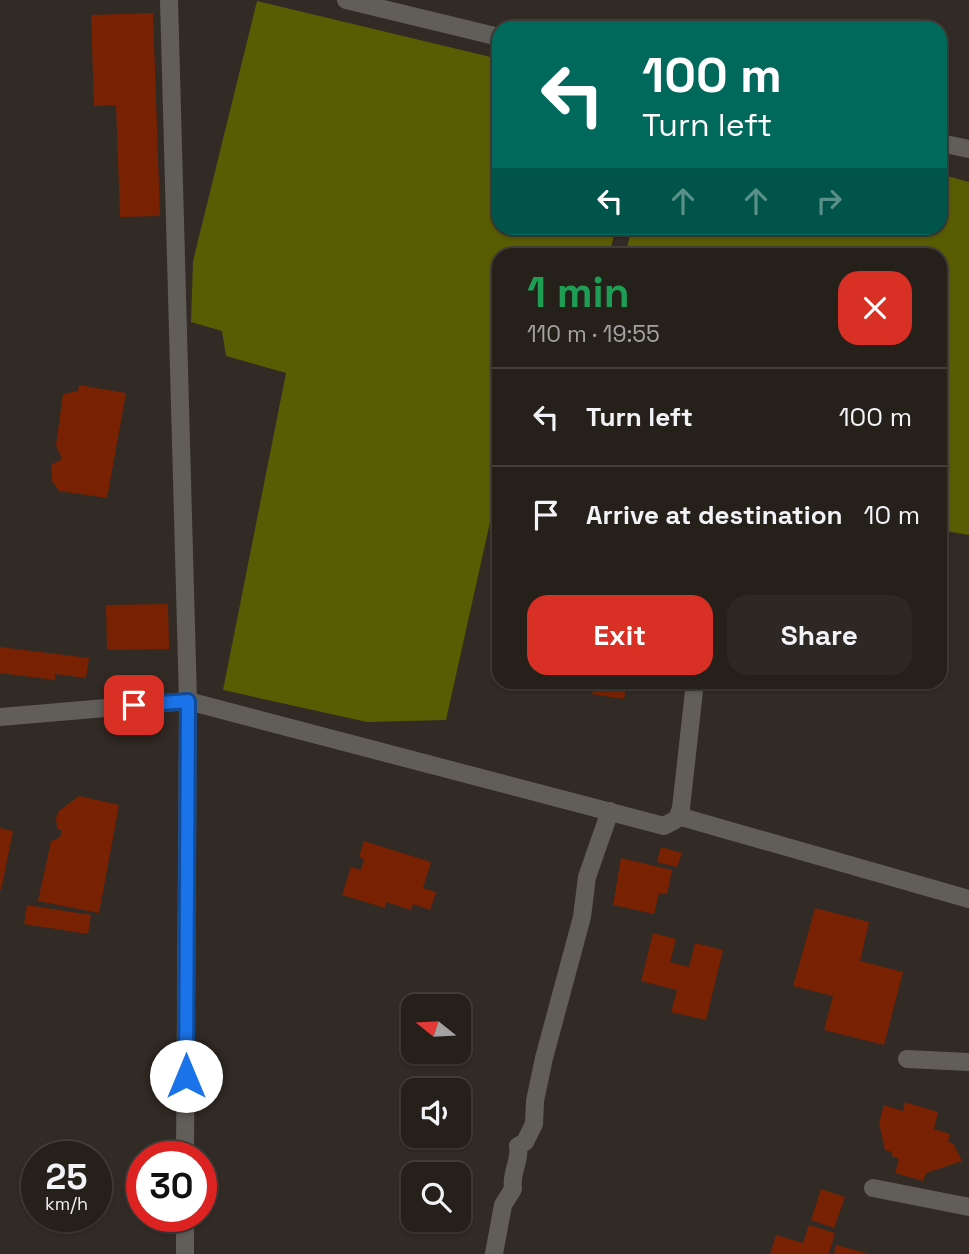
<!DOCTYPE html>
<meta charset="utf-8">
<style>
:root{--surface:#26201b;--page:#2e2824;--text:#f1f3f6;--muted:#a4a3a3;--line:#423e3a;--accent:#d93025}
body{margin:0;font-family:"Space Grotesk",sans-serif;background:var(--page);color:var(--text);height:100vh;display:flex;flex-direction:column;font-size:26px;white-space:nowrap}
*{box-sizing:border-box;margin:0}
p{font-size:23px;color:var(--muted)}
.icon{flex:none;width:38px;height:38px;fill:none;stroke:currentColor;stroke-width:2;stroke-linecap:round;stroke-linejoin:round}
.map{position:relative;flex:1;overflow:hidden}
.panel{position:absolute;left:492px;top:248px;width:455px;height:441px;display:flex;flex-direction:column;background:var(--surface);border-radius:21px;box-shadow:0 2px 5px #0004,0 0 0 2px var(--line)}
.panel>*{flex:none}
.top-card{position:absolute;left:492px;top:21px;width:455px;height:214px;border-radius:21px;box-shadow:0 2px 5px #0004,0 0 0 2px var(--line);background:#00695c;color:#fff;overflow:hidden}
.needle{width:46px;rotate:288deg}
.controls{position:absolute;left:401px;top:994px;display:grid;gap:14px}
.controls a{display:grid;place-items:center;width:70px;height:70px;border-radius:14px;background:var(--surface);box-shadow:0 2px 5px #0004,0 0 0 2px var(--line);font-size:35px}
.speed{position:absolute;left:21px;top:1141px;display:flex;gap:14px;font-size:35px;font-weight:700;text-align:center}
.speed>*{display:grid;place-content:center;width:91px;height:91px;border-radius:50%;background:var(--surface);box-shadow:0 2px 5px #0004,0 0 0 2px var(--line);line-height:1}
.speed small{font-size:18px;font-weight:400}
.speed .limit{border:10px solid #d22;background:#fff;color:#111}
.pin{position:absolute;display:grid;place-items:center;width:60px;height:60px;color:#fff;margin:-30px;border-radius:14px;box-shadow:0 4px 10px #0006}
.me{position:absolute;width:77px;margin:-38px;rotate:0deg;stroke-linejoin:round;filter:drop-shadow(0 0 5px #0008)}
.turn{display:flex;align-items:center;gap:24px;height:147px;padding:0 35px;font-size:32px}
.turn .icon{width:91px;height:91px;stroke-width:2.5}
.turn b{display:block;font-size:49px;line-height:60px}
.lanes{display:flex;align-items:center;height:66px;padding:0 35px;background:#0003;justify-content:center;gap:35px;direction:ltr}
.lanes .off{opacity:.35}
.round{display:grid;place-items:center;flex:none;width:74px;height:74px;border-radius:21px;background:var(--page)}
.head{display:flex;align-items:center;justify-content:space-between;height:119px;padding:0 35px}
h1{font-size:42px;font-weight:600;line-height:52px;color:#1e9e55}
.button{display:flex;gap:14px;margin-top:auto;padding:14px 35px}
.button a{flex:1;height:80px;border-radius:21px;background:var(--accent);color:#fff;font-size:28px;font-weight:600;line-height:80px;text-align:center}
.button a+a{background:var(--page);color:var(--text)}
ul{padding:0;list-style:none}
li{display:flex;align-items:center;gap:21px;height:98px;padding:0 35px;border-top:2px solid var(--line)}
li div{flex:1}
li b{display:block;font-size:26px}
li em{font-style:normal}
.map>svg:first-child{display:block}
</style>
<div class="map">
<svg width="969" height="1254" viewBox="0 0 969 1254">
<rect width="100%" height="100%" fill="#322a24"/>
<path fill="#595c03" d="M257 1 499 59V228H616L609 255 499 256V482L446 720 367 722 223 690 286 373 226 356 222 331 191 322 193 261Z
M940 174 969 182V535L940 530V256L625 255 632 228H940Z"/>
<path fill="#782203" d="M153 13 160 216 120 217 116 105 94 106 91 15Z
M79 385 126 393 107 498 59 491 52 481 51 465 62 459 56 445 63 394 78 391Z
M168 604 169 649 107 650 106 605Z
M0 647 89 658 86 678 55 674V680L0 673Z
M594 682H627L624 699 592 694Z
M79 796 119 805 99 913 38 901 51 841 57 839 61 835V830L57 829 56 818 59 811Z
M0 828 13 831 1 890H0Z
M364 841 431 862 423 888 436 892 430 910 413 904 411 910 386 902 385 908 342 895 351 867 361 870 364 859 359 857Z
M661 847 682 853 677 867 657 862Z
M621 858 672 870 667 894 659 893 654 914 613 905Z
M27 905 91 915 88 934 24 924Z
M815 908 869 922 860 961 903 972 884 1045 824 1030 833 996 793 986Z
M653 933 676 939 670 962 689 967 695 943 723 950 706 1020 671 1012 677 990 641 981Z
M905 1102 938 1112 934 1129 950 1134 948 1142 953 1143 962 1161 926 1173 923 1181 895 1173 899 1159 892 1156V1152L885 1150 879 1123 884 1105 903 1111Z
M821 1189 845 1197 834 1228 811 1220Z
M809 1225 835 1233 829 1254H770L776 1235 803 1243Z
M836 1245 866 1253V1254H834Z"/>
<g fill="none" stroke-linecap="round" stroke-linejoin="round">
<path stroke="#615e5a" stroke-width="18" d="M169 0 188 701 185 1157
M346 0 499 37
M940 143 969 149
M0 717 188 701 664 826 677 819 681 808 695 682
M678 816 969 899
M907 1059 969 1062
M873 1188 969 1207
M185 1216V1254
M494 1254 503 1205 513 1189C510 1174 521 1160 518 1146L525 1142 534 1124 535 1101 544 1058 582 917 587 877 610 811"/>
</g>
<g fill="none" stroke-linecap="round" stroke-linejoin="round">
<g stroke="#114b97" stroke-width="18">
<path id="route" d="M134 705 188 701 186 1076"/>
</g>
<use href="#route" stroke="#1a73e8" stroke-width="12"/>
</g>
</svg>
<div class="controls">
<a><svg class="needle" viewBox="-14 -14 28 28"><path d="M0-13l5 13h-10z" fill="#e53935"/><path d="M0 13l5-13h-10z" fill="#a4a3a3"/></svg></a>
<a><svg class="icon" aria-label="sound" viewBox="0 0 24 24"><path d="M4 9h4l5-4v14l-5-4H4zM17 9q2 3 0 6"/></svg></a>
<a><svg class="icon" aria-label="search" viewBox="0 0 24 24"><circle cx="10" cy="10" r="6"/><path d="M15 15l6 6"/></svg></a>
</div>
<div class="speed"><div>25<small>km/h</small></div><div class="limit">30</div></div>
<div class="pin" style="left:134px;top:705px;background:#d93025"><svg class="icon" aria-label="arrive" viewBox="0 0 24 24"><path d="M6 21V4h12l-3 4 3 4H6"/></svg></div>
<svg class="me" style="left:186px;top:1076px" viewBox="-20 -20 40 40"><circle r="19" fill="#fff"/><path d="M0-13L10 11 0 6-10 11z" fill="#1a73e8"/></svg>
<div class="top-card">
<div class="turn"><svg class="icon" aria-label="left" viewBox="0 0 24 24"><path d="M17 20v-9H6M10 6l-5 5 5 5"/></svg><div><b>100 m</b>Turn left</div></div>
<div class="lanes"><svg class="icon" aria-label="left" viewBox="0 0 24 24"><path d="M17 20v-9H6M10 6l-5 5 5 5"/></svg><svg class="icon off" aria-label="ahead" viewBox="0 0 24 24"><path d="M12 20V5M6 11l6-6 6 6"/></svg><svg class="icon off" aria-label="ahead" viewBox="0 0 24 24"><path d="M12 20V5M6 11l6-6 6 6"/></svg><svg class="icon off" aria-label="right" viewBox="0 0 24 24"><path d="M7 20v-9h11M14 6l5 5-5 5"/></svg></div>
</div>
<section class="panel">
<div class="head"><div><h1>1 min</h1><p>110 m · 19:55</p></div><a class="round" style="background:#d93025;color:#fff"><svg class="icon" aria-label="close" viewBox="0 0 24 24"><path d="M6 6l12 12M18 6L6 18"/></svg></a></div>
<ul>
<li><svg class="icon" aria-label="left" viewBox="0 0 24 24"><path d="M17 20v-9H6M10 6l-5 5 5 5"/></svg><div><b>Turn left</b></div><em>100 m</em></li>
<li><svg class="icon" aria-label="arrive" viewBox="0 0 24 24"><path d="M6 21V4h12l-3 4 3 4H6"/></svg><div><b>Arrive at destination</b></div><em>10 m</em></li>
</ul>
<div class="button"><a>Exit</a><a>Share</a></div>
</section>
</div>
